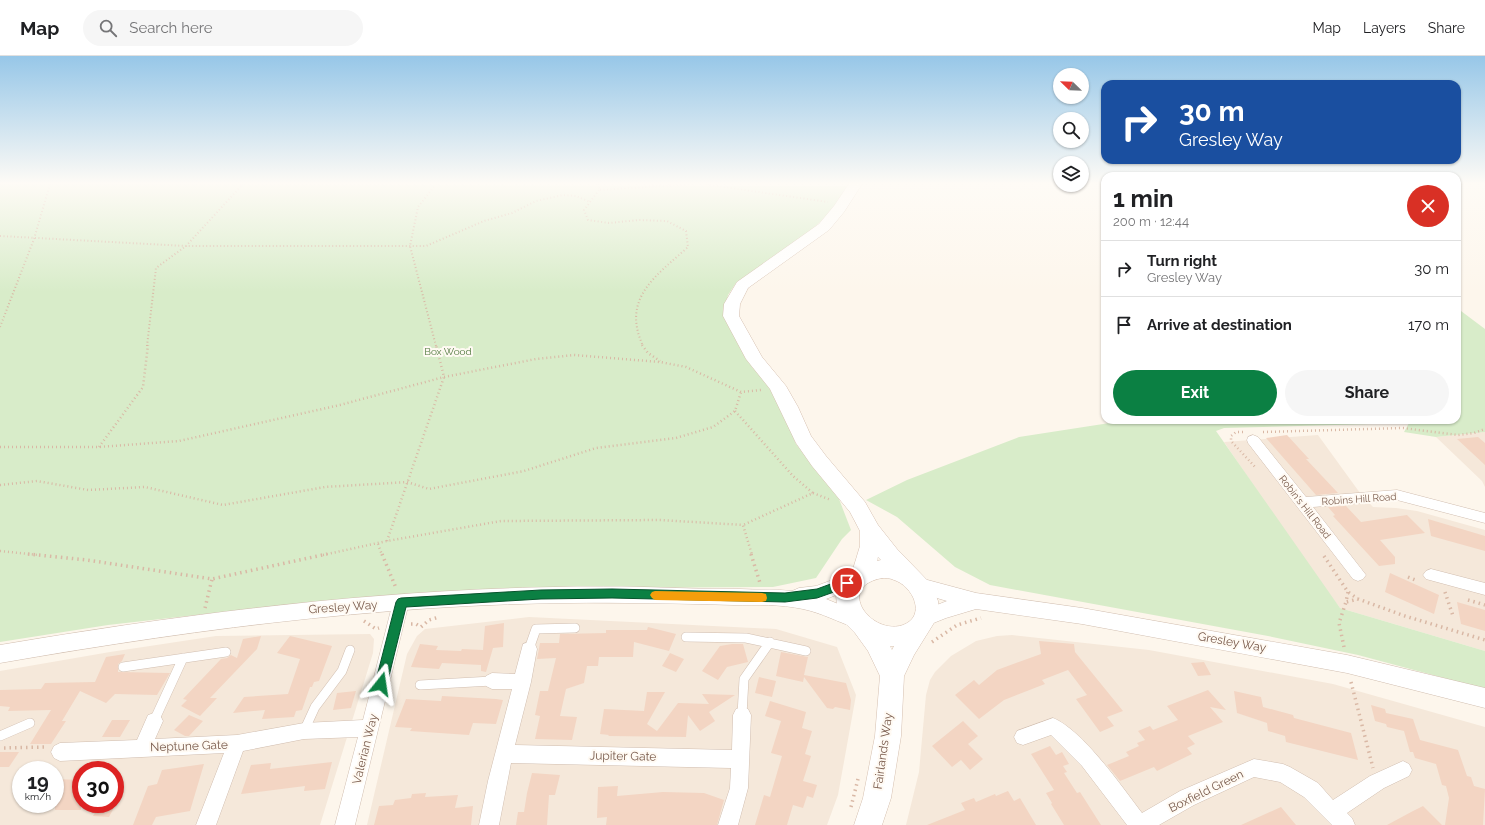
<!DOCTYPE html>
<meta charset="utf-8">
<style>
:root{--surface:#fff;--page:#f6f6f6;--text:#202124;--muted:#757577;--line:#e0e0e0;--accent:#0b8043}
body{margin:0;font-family:Raleway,sans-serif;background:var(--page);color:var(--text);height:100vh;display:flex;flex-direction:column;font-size:15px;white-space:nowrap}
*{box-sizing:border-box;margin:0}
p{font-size:13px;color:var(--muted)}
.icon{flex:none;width:22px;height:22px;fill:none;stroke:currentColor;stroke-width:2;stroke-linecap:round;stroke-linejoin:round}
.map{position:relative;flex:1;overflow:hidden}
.details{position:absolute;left:1101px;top:116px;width:360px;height:252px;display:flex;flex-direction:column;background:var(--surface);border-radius:12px;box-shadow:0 1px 3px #0004}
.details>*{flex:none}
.banner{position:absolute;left:1101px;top:24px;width:360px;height:84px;border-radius:12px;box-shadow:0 1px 3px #0004;background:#1a4fa0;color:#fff;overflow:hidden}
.needle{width:26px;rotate:293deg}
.buttons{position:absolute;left:1053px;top:12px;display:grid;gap:8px}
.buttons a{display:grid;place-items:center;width:36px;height:36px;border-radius:50%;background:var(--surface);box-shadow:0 1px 3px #0004;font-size:20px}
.speed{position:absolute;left:12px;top:705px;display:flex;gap:8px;font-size:20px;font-weight:700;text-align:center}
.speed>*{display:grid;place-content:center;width:52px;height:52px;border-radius:50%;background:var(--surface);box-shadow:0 1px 3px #0004;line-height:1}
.speed small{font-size:10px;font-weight:400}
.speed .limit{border:6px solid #d22;background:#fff;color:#111}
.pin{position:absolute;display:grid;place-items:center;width:34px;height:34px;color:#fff;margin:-17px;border:2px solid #fff;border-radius:50%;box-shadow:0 1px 4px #0007}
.me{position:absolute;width:44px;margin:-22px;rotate:15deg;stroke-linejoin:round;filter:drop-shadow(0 0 3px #0008)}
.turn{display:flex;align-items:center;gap:14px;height:84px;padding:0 12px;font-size:18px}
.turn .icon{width:52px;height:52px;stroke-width:2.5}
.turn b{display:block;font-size:28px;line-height:34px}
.round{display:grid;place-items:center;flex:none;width:42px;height:42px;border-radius:21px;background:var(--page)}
.summary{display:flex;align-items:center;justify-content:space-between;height:68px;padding:0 12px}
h1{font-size:24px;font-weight:700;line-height:30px}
.primary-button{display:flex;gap:8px;margin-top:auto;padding:8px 12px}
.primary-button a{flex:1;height:46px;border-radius:24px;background:var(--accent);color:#fff;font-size:16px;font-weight:700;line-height:46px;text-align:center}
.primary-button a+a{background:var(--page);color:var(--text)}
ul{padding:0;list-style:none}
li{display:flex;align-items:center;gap:12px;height:56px;padding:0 12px;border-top:1px solid var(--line)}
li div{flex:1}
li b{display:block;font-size:15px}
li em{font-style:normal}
header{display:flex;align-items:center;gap:24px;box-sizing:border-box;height:56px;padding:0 20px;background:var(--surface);border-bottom:1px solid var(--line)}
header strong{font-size:19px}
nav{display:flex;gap:22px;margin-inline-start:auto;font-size:14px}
.search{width:280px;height:36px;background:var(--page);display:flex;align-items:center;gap:10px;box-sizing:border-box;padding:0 14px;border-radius:22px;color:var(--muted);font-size:15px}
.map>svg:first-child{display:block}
</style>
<header>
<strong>Map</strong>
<div class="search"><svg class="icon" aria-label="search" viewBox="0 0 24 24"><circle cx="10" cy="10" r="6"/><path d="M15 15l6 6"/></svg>Search here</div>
<nav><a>Map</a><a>Layers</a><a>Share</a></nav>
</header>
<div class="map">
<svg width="1485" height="769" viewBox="0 0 1485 769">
<rect width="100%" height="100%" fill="#fdf6ec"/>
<path fill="#f5e8da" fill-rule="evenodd" d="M1485 376V431L1482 425 1436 381Z
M1318 379 1360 437 1373 451 1396 452 1417 455 1485 474V595L1340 552 1311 514 1224 386Z
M529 561 776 573 837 591 856 639 838 739 827 769H367L407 598 417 580 425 573Z
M370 578 374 583 373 597 320 769H0V615L110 596 216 580ZM21 714H55V748H21ZM81 714H115V748H81Z
M1012 579 1149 594 1333 628 1485 671V769H906L919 716 926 639 930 624 935 616 951 600 976 585 997 580Z"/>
<path fill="#d8ecc9" d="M0 128 850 130C824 173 776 200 736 227L728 239 725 255 732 270 752 311 773 330 796 388 839 443 851 474 842 483 816 522 773 531 611 532 404 539 310 546 108 569 0 586Z
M1457 252 1485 273V376L1436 381 1404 376 1409 367 1224 372 1216 375 1340 552 1485 595V633L1358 599 1268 580 990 529 955 511 897 461 866 444 907 424 1019 381 1129 364H1457Z"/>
<path fill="#f3d5c3" d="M1287 379 1309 403H1306L1338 437 1316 439 1266 382Z
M1478 381 1485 387V409L1457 383Z
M1346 450 1361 466 1407 459 1425 477 1380 484 1395 501V508L1379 510 1333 460 1335 459 1328 451Z
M1428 463 1485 480V495L1431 480Z
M1390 517 1439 539 1434 558 1385 536Z
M1457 546 1485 554V575L1461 568Z
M504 567 503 591 493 592 486 616 481 615V609L442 607 439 613 411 611 420 588 438 590 436 594 461 595 462 593 483 594 485 570Z
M648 571 676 578 669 595 634 586 633 601H599L598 610H587L584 627 566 633 560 660 577 661 572 684 535 683 540 660 535 659 540 635H548L556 602 537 603 540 587H559L560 578 606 577V574H647Z
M261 580 257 593 210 642H217L200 660 181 650 187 644 183 643 221 603 227 602 231 599 237 602 243 583Z
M290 580 332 590 319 625 314 626 312 631H310L302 654 296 655 294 661 262 663 265 654 233 657 244 641 288 638 300 603 277 597Z
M1039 585 1074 588 1075 596 1123 655 1107 661 1114 670 1100 676 1076 643 1087 639 1068 614 1042 624 1045 628 1004 644 979 663 955 639 974 624 979 629 997 614 1041 598Z
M732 588H743L748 606 727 611 718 624 702 615 720 590Z
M781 596 808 601 804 619 846 627 851 644 850 654 835 651 833 653 827 652 804 621 803 626 776 620Z
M670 597 684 603 676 616 662 610Z
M125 598 122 605 118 608V616L170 617 157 639 115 638 106 647 80 635 62 665H66L51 688H30L51 654 8 655 10 651 0 650V634L41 633 45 627 95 626 106 601Z
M1204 606 1211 619 1198 620 1191 607Z
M759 621 776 625 772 641 755 637Z
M1208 634 1226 654 1210 651 1223 666 1188 680 1195 688 1187 692 1192 698 1157 715 1154 711 1120 725 1107 709 1129 700 1126 696 1139 690 1137 687 1145 684 1138 675 1150 670 1153 674 1178 664 1167 650Z
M356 635 351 652 333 654 337 637Z
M1234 635 1261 641 1263 651 1293 659 1294 662 1351 677 1358 704 1286 686 1285 680 1268 675 1267 667 1237 657Z
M647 636H665L647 668 657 675 678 647 709 648 702 638 735 639 709 656 715 665 700 675 688 659 686 681 608 680 609 679 600 678 604 653 644 655Z
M442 640 496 643 503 644 496 668 473 667 469 679 410 675 412 672 395 671 406 643 441 645Z
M770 645 806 656 802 672 812 675 805 698 811 700 803 725 817 729 813 742 807 740 803 752 793 749 787 769H755L764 739 770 741 782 700 771 697 781 665 765 660Z
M1371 649 1385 653 1386 657 1413 663 1420 684 1458 694 1467 720 1471 721 1474 730 1485 733 1483 769H1445L1449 742 1446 730 1442 729 1436 708 1415 702 1413 696H1410L1404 675 1387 671 1386 668 1375 665Z
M189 659 203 665 189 680H185L174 674Z
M112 664H130L120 681H102Z
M963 665 978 680 968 688 983 703 970 714 961 704 952 711 932 690Z
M1050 690 1056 699 1062 696 1069 708 1063 710 1067 716 1064 717 1077 737 1080 736 1101 769H1064L1051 748 1052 747 1046 737 1054 734 1031 698Z
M0 696H19L9 711H0Z
M332 706 325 733 304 735 305 730 241 738 251 709 271 707 270 713Z
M204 708 190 755 156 761 152 769H133L148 730 157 728 162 714Z
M532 717 560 719 555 739H549L547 769H516L518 756H524L527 737Z
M55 723 81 724V754H55Z
M618 730 617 740 663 736 704 737 724 744 717 769H606L607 761 597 762 598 731Z
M1008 735 1014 745 1020 742 1036 769H927L965 754 961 747 974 742 976 746 995 738 996 740Z
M426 737 425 741 458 739 455 752 473 750 471 769H374L379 750 393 749 395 744 411 742 412 738Z
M100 748H116L109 761 93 760Z
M1423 750 1442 769H1387L1413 755Z
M1281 751 1296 769H1241Z"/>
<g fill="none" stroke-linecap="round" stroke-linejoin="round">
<g stroke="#d1beb0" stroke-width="10">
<path id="service" d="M686 581 746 582 806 595
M529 593 536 573 575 572
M123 611 226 596
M420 629 492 625
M742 659 744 623 770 586
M154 665 183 602
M304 675 315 651 342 615 350 594
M0 680 30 667"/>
</g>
<g stroke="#d1beb0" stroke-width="1">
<path id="minor" d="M1253 379 1258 381 1306 441 1397 434 1485 457V467L1397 444 1313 451 1366 519 1363 523 1358 525 1353 523 1248 387 1247 384 1248 381Z
M1431 513 1485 527V539L1426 523 1423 519 1426 515Z
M401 539 407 541 409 546 355 769H335L358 681 304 683 243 695 216 769H196L224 697 60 705 54 702 51 696 54 690 60 687 137 684 148 659 154 657 160 659 163 665 155 683 237 679 304 667 363 664 393 546 395 541Z
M529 586 535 588 537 593 531 626 515 689 732 694 733 659 736 653 742 651 748 653 751 659 748 732 738 769H718L730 732 731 712 511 707 499 769H479L488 725 512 633H492L486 630 484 625 486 620 492 617 515 618 523 588Z
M1053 662C1083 674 1122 731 1142 757L1180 735 1254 703 1283 708 1290 711 1318 727 1333 744 1370 720 1403 705 1409 708 1412 714 1409 720 1384 732 1347 757 1352 762 1355 769H1332L1304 741 1280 726 1254 721 1194 749 1159 769H1127L1082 710 1051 679 1023 689 1017 687 1014 681 1017 675Z"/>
</g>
<g stroke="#d1beb0" stroke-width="1">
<path id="tertiary" d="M857 515 864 518 866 523 864 528 826 543 863 558 866 564 863 570 856 572C838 566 822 557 803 553 780 548 757 549 734 549 698 548 662 547 626 547 415 544 207 571 0 607V589C213 553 428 527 644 531 676 532 708 533 740 533 757 534 775 533 792 535L799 532 816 530Z
M920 522 976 537 1082 552 1347 599 1485 632V652L1347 617 1082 568 976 553 946 562 926 570 919 568 916 562 919 556 947 545 913 535 911 530 913 525Z"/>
</g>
<g stroke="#d6c0b0" stroke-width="1">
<path id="secondary" d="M849 128H862L844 156 829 174 748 232 740 248 739 260 762 301 786 330 798 351 811 380 826 400 865 446 878 469 897 493 926 523 932 530 938 545 939 553 937 562 914 599 904 620 901 680 891 742 882 769H854L863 742 875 680 880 620 868 595 855 577 845 567 837 550 836 539 845 522 853 513 860 490V475L850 456 812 410 796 387 770 333 746 303 723 260 724 248 737 226 819 168 834 150ZM878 501 881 504 877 505ZM882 522C886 522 890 522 894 524 913 530 927 560 903 569 872 580 834 531 882 522ZM890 590H894L892 594Z"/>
</g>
<path stroke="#d9b8a5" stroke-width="2" stroke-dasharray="1 2.5" stroke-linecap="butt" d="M599 128V134L693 128
M703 128 828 146
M599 134 584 154 588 164 609 167 639 164 667 165 686 175 688 191C656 220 621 242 643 290
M0 180 186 190H426L484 165 512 157 536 145 563 139 576 140 590 146
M0 271 34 183 50 128
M147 290 156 212 186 190 243 128
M436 290 410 190 418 151 436 128"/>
<path stroke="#d9b8a5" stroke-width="2.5" stroke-dasharray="1 3" stroke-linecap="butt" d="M642 289 648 297 660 305
M735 355 793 420 813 437 743 469
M1243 376H1236L1231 380V385L1256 412
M1263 376 1403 372 1458 379 1474 377 1485 373
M0 391H99L179 385 340 349 444 321 536 303 574 299 660 306 686 311 741 336 761 334
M99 391 143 331 148 289
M0 429 37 425 88 434 145 431 223 449 325 431 407 426 429 433 524 415 596 392 676 382 713 371 735 355 741 336
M813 437 831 444
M387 485 444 321 436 289
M378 488 382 499
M0 495 38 499
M323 499 387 485 501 465 661 464 743 469 752 499"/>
<path stroke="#d9b8a5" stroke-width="3.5" stroke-dasharray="1.5 4" stroke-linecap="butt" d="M28 498 87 504 212 523 327 498
M382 498 396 532
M751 498 760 527
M1324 500 1348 536 1358 543 1405 560 1485 584
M1408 521 1418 525
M1348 536 1346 546 1358 543
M1445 536 1453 560
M1468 544 1485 549
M205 552 212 523
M364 565 376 573 379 572
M411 568H416L421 571 429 564 439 561
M932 586 957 569 981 562
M1344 591 1339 567 1346 546
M1351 626 1373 712
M4 692 47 691
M851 751 858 723"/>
<use href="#service" stroke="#fff" stroke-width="9"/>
<use href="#minor" fill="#fff" fill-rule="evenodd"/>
<use href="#tertiary" fill="#fff" fill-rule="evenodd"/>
<use href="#secondary" fill="#fff" fill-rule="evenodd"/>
</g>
<linearGradient id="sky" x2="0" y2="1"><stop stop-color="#97c7e8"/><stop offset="0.54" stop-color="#fefbf6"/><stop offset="1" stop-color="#fefbf6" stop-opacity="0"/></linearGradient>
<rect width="1485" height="236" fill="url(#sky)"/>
<path fill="#0b8043" stroke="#07532c" d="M847 522 851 524 853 527 851 530 817 542 785 546 612 542 541 543 406 551 387 628 385 632 381 633 377 632 375 628 396 546 398 543 401 542 541 534 612 533 785 537 817 533Z"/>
<path fill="#f59e0b" d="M655 535 762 537 766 538 767 542 766 545 762 546 655 544 652 542 650 539 652 536Z"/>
<g text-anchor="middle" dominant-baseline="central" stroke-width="4" stroke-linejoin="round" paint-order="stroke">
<g font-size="10" fill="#537a41" stroke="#fffaf3">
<text x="448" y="295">Box Wood</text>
</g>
<g font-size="10" fill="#7a5c4d" stroke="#fffaf3">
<text transform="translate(1359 443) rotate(-4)">Robins Hill Road</text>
<text transform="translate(1305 451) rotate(52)">Robin's Hill Road</text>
</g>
<g font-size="12" fill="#7a5c4d" stroke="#fffaf3">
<text transform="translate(343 551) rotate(-4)">Gresley Way</text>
<text transform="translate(1232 586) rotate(10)">Gresley Way</text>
<text transform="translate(189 690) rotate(-2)">Neptune Gate</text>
<text transform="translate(365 693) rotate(-76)">Valerian Way</text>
<text transform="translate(883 695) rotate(-82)">Fairlands Way</text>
<text transform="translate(623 700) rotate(1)">Jupiter Gate</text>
<text transform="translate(1206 735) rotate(-26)">Boxfield Green</text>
</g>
</g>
</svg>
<div class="buttons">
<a><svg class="needle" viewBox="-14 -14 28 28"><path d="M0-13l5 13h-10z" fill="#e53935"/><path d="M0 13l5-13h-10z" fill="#757577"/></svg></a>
<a><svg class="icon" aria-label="search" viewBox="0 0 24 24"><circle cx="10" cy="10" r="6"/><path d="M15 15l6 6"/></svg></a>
<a><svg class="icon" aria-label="layers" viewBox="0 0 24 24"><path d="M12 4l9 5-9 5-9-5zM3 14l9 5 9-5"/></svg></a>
</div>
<div class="speed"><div>19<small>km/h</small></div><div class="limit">30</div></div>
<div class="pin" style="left:847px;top:527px;background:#d93025"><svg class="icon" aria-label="arrive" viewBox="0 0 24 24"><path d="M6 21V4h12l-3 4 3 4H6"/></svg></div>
<svg class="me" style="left:381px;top:628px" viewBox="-20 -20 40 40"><path d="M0-17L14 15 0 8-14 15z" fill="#0b8043" stroke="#fff" stroke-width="4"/></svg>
<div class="banner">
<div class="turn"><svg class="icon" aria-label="right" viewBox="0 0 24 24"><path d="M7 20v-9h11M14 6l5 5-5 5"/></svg><div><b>30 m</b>Gresley Way</div></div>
</div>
<section class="details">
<div class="summary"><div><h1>1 min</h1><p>200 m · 12:44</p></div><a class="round" style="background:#d93025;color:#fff"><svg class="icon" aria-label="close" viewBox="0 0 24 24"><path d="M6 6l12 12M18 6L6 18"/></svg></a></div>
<ul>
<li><svg class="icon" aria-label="right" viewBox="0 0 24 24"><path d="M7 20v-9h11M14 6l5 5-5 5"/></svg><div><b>Turn right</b><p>Gresley Way</p></div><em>30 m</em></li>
<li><svg class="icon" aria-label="arrive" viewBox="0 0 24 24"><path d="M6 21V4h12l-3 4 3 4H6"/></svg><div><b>Arrive at destination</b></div><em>170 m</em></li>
</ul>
<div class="primary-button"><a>Exit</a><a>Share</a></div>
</section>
</div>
